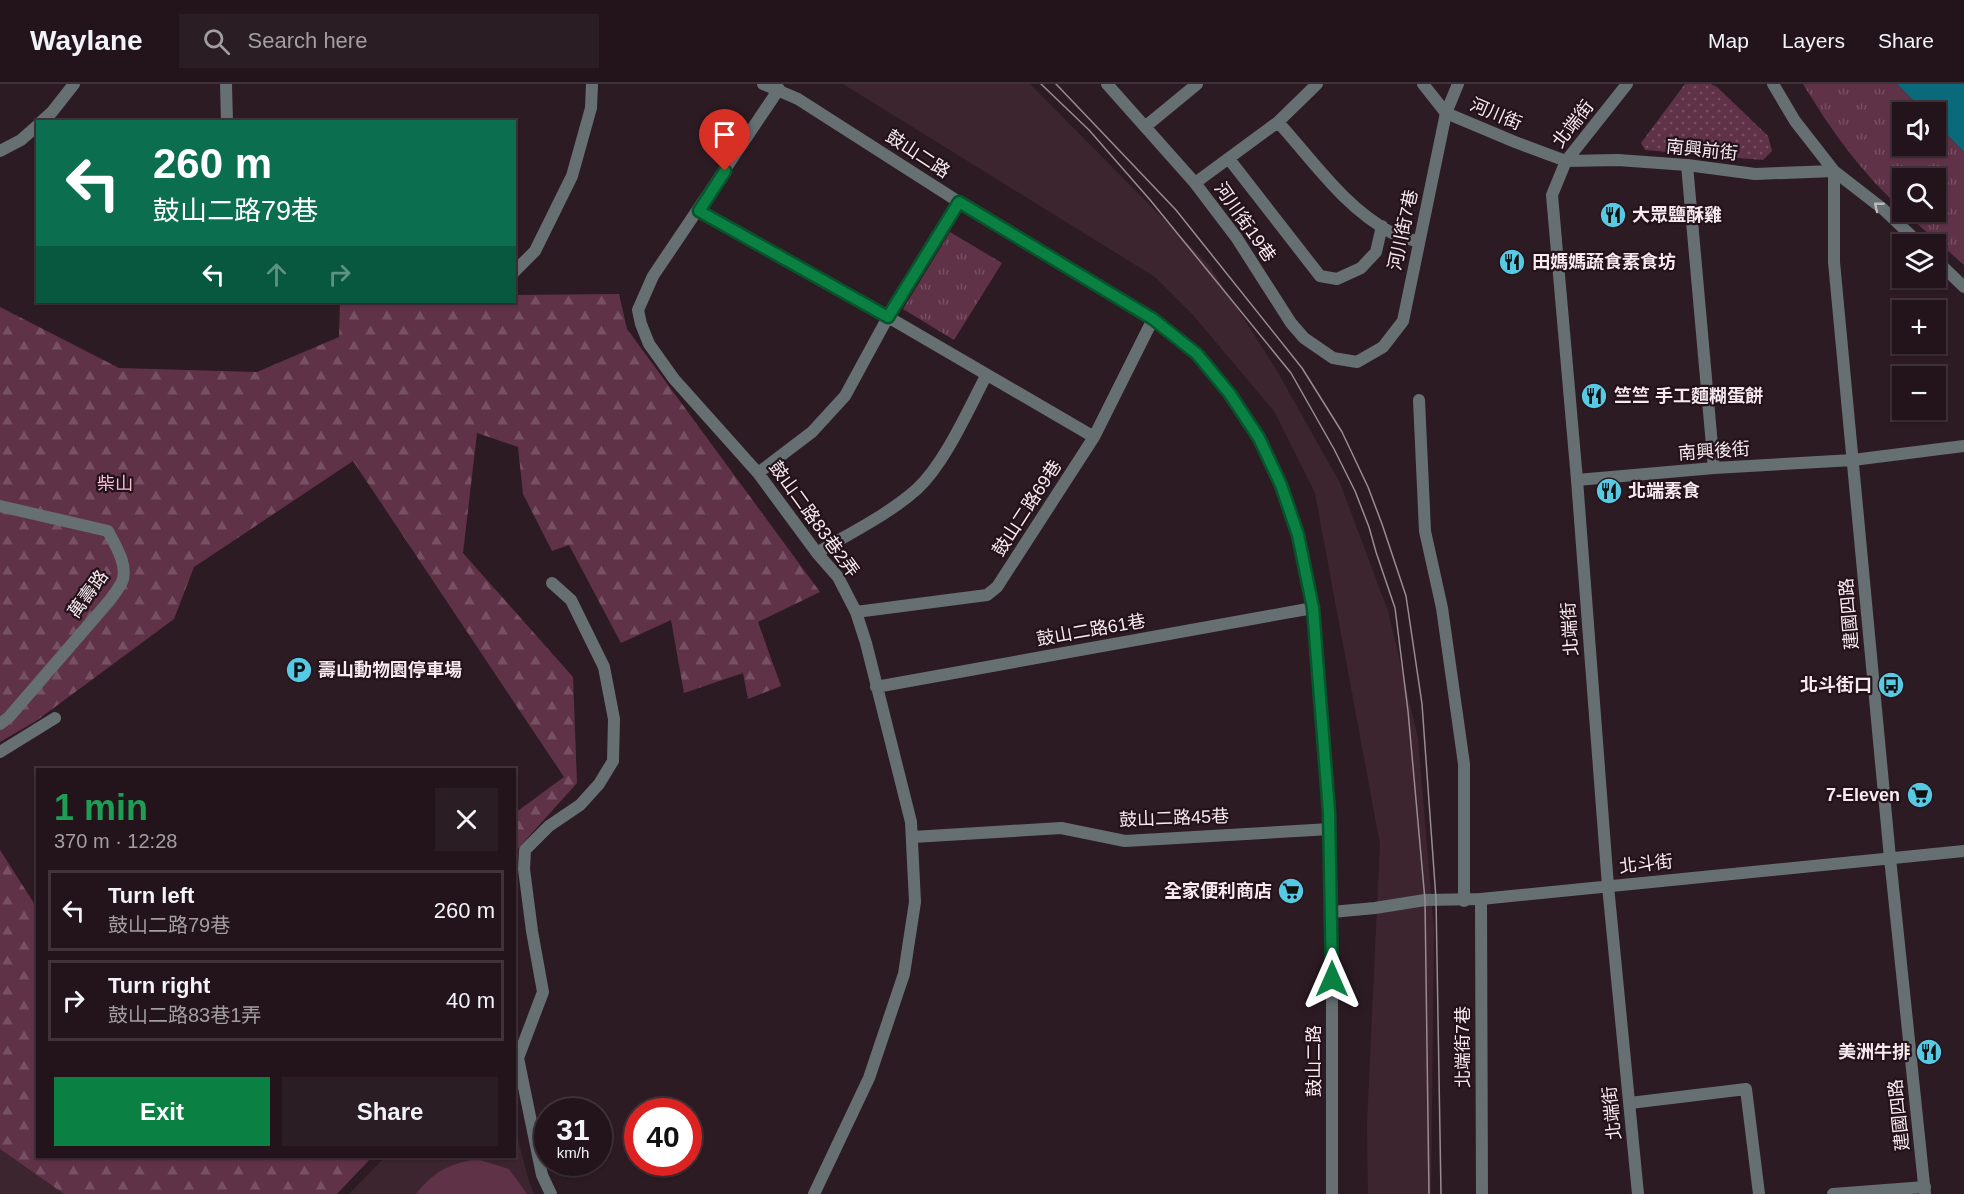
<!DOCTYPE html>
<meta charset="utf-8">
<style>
:root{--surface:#22141a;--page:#2a1d23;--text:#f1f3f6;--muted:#a29ea2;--line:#3f3339;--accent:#0b8043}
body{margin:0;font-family:Helvetica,"Noto Sans TC",sans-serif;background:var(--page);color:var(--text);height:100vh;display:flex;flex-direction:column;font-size:22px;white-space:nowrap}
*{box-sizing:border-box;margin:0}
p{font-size:20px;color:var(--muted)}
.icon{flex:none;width:33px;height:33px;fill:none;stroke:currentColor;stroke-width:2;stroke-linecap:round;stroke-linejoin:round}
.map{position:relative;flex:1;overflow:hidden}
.drawer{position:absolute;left:36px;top:684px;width:480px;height:390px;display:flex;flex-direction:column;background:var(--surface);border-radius:0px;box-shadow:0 2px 4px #0004,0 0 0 2px var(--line)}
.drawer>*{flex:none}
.hud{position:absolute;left:36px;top:36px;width:480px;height:183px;border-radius:0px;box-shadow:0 2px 4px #0004,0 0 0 2px var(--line);background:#0b6e4f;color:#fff;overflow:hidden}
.fabs{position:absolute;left:1892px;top:18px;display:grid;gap:12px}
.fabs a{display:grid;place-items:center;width:54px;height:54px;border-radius:0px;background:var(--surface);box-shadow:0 2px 4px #0004,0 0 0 2px var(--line);font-size:30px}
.speed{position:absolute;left:534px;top:1014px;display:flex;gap:12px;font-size:30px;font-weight:700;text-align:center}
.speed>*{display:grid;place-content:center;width:78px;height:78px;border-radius:50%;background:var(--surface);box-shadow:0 2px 4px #0004,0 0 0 2px var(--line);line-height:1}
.speed small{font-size:15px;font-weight:400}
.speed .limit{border:9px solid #d22;background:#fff;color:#111}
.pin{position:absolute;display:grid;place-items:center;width:51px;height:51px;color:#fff;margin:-62px -26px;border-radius:50% 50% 50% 0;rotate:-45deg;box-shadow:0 0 6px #0007}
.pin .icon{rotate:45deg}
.me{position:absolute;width:66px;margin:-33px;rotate:0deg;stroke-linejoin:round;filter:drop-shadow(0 0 4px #0008)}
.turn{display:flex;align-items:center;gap:21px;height:126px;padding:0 18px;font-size:27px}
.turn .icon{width:78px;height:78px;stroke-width:2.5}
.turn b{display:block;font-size:42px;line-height:51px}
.lanes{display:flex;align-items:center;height:57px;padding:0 18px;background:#0003;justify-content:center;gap:30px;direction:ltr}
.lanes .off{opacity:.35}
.round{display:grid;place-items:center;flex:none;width:63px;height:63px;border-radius:0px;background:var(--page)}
.overview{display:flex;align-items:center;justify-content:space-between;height:102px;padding:0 18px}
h1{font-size:36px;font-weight:800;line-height:45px;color:#1e9e55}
.action{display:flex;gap:12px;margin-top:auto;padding:12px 18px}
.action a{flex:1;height:69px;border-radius:0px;background:var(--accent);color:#fff;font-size:24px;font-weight:800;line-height:69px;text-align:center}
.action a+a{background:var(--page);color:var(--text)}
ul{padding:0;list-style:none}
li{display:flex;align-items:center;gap:18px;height:81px;margin:0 12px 9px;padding:0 6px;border:3px solid var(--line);border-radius:0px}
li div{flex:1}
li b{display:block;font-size:22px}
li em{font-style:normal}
header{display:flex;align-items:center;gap:36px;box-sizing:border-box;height:84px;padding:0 30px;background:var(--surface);border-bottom:2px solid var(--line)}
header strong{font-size:28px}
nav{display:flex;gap:33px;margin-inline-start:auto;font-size:21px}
.search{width:420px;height:54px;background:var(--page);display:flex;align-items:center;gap:15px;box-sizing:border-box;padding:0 21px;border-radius:0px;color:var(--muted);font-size:22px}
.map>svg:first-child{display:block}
</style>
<header>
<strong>Waylane</strong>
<div class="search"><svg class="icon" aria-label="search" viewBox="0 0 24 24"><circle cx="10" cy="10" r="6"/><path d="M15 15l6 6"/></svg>Search here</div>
<nav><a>Map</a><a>Layers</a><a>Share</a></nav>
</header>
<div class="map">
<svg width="1964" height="1110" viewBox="0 0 1964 1110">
<defs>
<pattern id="grass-dots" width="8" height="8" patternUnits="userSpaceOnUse" patternTransform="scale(1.5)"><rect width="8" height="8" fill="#5f3248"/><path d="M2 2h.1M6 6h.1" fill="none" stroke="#775063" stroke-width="1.8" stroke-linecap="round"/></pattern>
<pattern id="forest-firs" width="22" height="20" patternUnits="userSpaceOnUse" patternTransform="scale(1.5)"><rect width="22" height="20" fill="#5f3248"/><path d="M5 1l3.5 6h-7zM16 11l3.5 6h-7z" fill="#775063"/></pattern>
<pattern id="park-tufts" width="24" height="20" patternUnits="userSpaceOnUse" patternTransform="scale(1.5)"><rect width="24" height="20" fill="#5f3248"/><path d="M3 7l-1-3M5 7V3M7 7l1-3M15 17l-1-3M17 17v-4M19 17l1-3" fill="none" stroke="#775063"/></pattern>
</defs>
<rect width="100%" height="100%" fill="#2d1b23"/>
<path fill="#3d2530" d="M843 0H1030L1209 181 1276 285 1340 399 1388 527 1418 654 1434 846 1431 1110H1368L1367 1040 1380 760 1315 409 1274 327 1193 231 1155 193Z
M515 1045 529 1097 534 1110H349L385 1073 514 1072Z
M0 1065 64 1110H0Z"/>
<path fill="url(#grass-dots)" d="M1685 0H1711L1717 3 1768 52 1772 67 1763 76 1645 66 1641 59Z"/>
<path fill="url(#forest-firs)" d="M619 210 627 245 820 508 758 538 781 602 748 615 743 589 684 609 671 536 621 559 569 461 552 467 523 410 518 363 477 349 463 469 573 593 577 699 515 768V729L564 693 353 377 194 483 174 535 36 637 0 658V223L119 284 257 288 339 253 340 218H514L515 211Z
M0 766 37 824 38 1072 372 1073 337 1110H64L0 1065Z"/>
<path fill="url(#park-tufts)" d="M1803 0H1897L1925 28H1902V62H1935V38L1964 68V181L1904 128H1935V94H1902V125C1861 89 1831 46 1803 0Z
M950 148 1002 179 954 256 903 225Z"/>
<path fill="#5f3248" d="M477 1075 509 1085 527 1110H416C434 1087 449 1080 477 1075Z"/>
<path fill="#0a697b" d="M1897 0H1964V68L1935 38V28H1925Z"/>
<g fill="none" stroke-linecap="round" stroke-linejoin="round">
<path stroke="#667073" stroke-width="12" d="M226 0 227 38
M1107 0 1195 99
M1317 0 1278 38 1195 99 1236 153 1291 239 1304 254 1333 274 1357 278 1383 263 1403 237 1446 29 1458 0
M779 5 653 192 638 226 641 240 649 260 674 295 758 389 817 469 838 493 856 528 866 559 911 738 915 818 904 890 869 994 814 1110
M1278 38C1314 78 1344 123 1392 149 1400 153 1410 155 1419 158
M1146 42 1197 0
M1229 75 1320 192 1337 195 1361 184 1376 168 1382 142
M1687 81 1714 384
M699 127 888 233 1094 353
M514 188 535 167 572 92 591 24 592 0
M1419 316 1425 447 1442 524 1464 680V817
M758 389 812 348 845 312 888 233 959 118
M0 422 108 447C115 461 127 479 123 495 121 502 114 510 110 516L9 633 0 640
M817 469C850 449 888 431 917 405 945 379 968 326 986 292
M856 528 987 511 997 503 1094 353 1153 235
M876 603 1313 524
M913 753 1061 744 1125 757 1330 745
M1481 815 1482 1110
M1630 1019 1746 1005 1759 1110
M551 1110 542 1091 518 974 543 908 532 847 524 785 525 766 549 742 580 721 599 700 613 677 614 635 604 583 571 516 552 499
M1833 1110 1925 1103"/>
<path stroke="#667073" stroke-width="12" d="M0 668 55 634"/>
<path stroke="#667073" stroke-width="12" d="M1423 0 1446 29 1515 58 1566 77 1618 76 1687 81 1755 90 1834 87
M1627 0 1566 77 1552 111 1577 396 1608 802 1638 1110
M1773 0 1795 37 1834 87 1883 125 1920 160
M41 38 52 28 74 0
M0 67 21 56 38 41
M1834 87V178L1890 774 1925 1110
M1935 175 1964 203
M1577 396 1714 384 1853 376 1964 362
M1332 828 1375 824 1425 816 1481 815 1964 767"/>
<path stroke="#667073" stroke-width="12" d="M763 0 798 15 959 118 1153 235 1197 270 1230 310 1259 354 1281 401 1298 451 1313 524 1329 728 1332 828V1110"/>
<path stroke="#9a8b91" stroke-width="1.5" d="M1041 0 1089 46 1151 117 1291 289 1334 365 1355 407 1369 443 1376 468 1395 524 1408 627 1425 816 1429 1110
M1056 0 1176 126 1302 284 1342 348 1368 403 1382 440 1406 512 1422 620 1436 815 1441 1110"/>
</g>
<defs><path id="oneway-chevron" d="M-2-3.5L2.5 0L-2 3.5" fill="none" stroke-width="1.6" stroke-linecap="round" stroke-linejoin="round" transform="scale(1.5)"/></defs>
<use stroke="#bcb9bd" href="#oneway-chevron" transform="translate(1878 122) rotate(-141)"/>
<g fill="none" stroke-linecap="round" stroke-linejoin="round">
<g stroke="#07532c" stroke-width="15">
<path id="route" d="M725 87 699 127 888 233 959 118 1153 235 1197 270 1230 310 1259 354 1281 401 1298 451 1313 524 1329 728 1332 895"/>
</g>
<use href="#route" stroke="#0b8043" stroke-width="10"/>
</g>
<defs>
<g id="restaurant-disc" transform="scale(1.35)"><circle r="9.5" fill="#58c9e3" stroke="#23121a"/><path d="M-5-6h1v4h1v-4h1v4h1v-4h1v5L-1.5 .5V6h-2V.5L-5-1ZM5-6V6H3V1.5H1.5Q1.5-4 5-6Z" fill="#111"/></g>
<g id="parking-disc" transform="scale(1.35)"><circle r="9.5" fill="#58c9e3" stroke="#23121a"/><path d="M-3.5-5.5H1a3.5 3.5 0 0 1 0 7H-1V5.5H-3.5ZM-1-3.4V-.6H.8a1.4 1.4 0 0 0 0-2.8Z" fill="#111"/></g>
<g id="bus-disc" transform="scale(1.35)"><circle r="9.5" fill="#58c9e3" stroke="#23121a"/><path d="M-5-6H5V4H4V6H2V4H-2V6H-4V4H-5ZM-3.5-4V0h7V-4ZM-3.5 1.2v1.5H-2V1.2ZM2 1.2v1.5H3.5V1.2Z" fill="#111"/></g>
<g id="supermarket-disc" transform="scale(1.35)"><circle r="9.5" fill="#58c9e3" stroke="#23121a"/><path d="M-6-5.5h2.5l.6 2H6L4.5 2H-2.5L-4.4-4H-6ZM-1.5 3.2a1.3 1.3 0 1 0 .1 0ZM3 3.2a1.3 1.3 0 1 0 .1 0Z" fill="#111"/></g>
</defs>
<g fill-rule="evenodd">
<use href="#restaurant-disc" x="1613" y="131"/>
<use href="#restaurant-disc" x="1512" y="178"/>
<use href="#restaurant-disc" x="1594" y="312"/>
<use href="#restaurant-disc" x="1609" y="407"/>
<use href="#parking-disc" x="299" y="586"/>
<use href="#bus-disc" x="1891" y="601"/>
<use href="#supermarket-disc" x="1920" y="711"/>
<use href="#supermarket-disc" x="1291" y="807"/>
<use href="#restaurant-disc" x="1929" y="968"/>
</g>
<g text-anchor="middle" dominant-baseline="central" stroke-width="4.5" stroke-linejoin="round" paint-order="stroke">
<g font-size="18" fill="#f6eaef" stroke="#23121a">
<text transform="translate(1496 30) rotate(23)">河川街</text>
<text transform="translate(1573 40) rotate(-52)">北端街</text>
<text transform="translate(1702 66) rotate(6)">南興前街</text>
<text transform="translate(918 70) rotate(33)">鼓山二路</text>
<text transform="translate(1245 138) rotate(55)">河川街19巷</text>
<text transform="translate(1403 146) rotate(-78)">河川街7巷</text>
<text transform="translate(1714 367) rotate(-4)">南興後街</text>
<text transform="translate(1027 424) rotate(-57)">鼓山二路69巷</text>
<text transform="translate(814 435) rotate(54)">鼓山二路83巷2弄</text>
<text transform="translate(88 510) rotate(-54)">萬壽路</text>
<text transform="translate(1849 530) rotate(-95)">建國四路</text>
<text transform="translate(1570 545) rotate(-94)">北端街</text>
<text transform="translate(1091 546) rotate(-10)">鼓山二路61巷</text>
<text transform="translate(1174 734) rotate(-2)">鼓山二路45巷</text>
<text transform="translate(1646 780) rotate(-6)">北斗街</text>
<text transform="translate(1463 963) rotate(-90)">北端街7巷</text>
<text transform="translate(1314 977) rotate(-90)">鼓山二路</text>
<text transform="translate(1612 1029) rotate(-96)">北端街</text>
<text transform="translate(1899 1031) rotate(-96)">建國四路</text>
</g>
<g font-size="18" font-weight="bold" fill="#f6eaef" stroke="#23121a" text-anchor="start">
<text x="1632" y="131">大眾鹽酥雞</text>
<text x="1532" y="178">田媽媽蔬食素食坊</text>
<text x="1614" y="312">竺竺 手工麵糊蛋餅</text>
<text x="1628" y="407">北端素食</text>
<text x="318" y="586">壽山動物園停車場</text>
<text x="1872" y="601" text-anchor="end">北斗街口</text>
<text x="1900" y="711" text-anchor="end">7-Eleven</text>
<text x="1272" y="807" text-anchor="end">全家便利商店</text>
<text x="1910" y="968" text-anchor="end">美洲牛排</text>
</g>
<g font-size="18" fill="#fabbd7" stroke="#23121a">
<text x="115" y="400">柴山</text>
</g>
</g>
</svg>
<div class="fabs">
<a><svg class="icon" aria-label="sound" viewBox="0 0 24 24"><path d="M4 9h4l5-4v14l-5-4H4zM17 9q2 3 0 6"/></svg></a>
<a><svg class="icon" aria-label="search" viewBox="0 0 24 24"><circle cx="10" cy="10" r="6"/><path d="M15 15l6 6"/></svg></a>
<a><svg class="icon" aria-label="layers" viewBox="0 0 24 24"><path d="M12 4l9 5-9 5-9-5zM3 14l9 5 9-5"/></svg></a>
<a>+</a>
<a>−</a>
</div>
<div class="speed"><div>31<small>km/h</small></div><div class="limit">40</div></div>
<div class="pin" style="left:725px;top:87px;background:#d93025"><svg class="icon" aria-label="arrive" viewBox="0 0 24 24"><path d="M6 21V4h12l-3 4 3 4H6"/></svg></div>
<svg class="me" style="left:1332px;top:895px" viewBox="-20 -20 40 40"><path d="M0-17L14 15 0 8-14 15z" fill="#0b8043" stroke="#fff" stroke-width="4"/></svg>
<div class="hud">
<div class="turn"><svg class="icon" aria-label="left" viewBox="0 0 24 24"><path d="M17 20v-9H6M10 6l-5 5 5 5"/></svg><div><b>260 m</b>鼓山二路79巷</div></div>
<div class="lanes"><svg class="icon" aria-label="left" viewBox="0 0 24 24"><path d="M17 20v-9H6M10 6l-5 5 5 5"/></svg><svg class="icon off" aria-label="ahead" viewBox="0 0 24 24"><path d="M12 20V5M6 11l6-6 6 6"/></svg><svg class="icon off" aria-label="right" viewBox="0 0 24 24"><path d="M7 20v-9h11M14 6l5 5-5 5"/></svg></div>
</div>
<section class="drawer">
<div class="overview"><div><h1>1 min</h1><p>370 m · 12:28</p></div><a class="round"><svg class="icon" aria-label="close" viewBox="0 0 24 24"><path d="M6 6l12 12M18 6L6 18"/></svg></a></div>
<ul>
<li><svg class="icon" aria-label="left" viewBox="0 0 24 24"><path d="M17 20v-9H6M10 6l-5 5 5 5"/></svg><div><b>Turn left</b><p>鼓山二路79巷</p></div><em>260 m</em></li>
<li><svg class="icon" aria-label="right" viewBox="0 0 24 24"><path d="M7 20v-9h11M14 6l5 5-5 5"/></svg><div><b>Turn right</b><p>鼓山二路83巷1弄</p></div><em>40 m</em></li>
</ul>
<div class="action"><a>Exit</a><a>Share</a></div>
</section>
</div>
